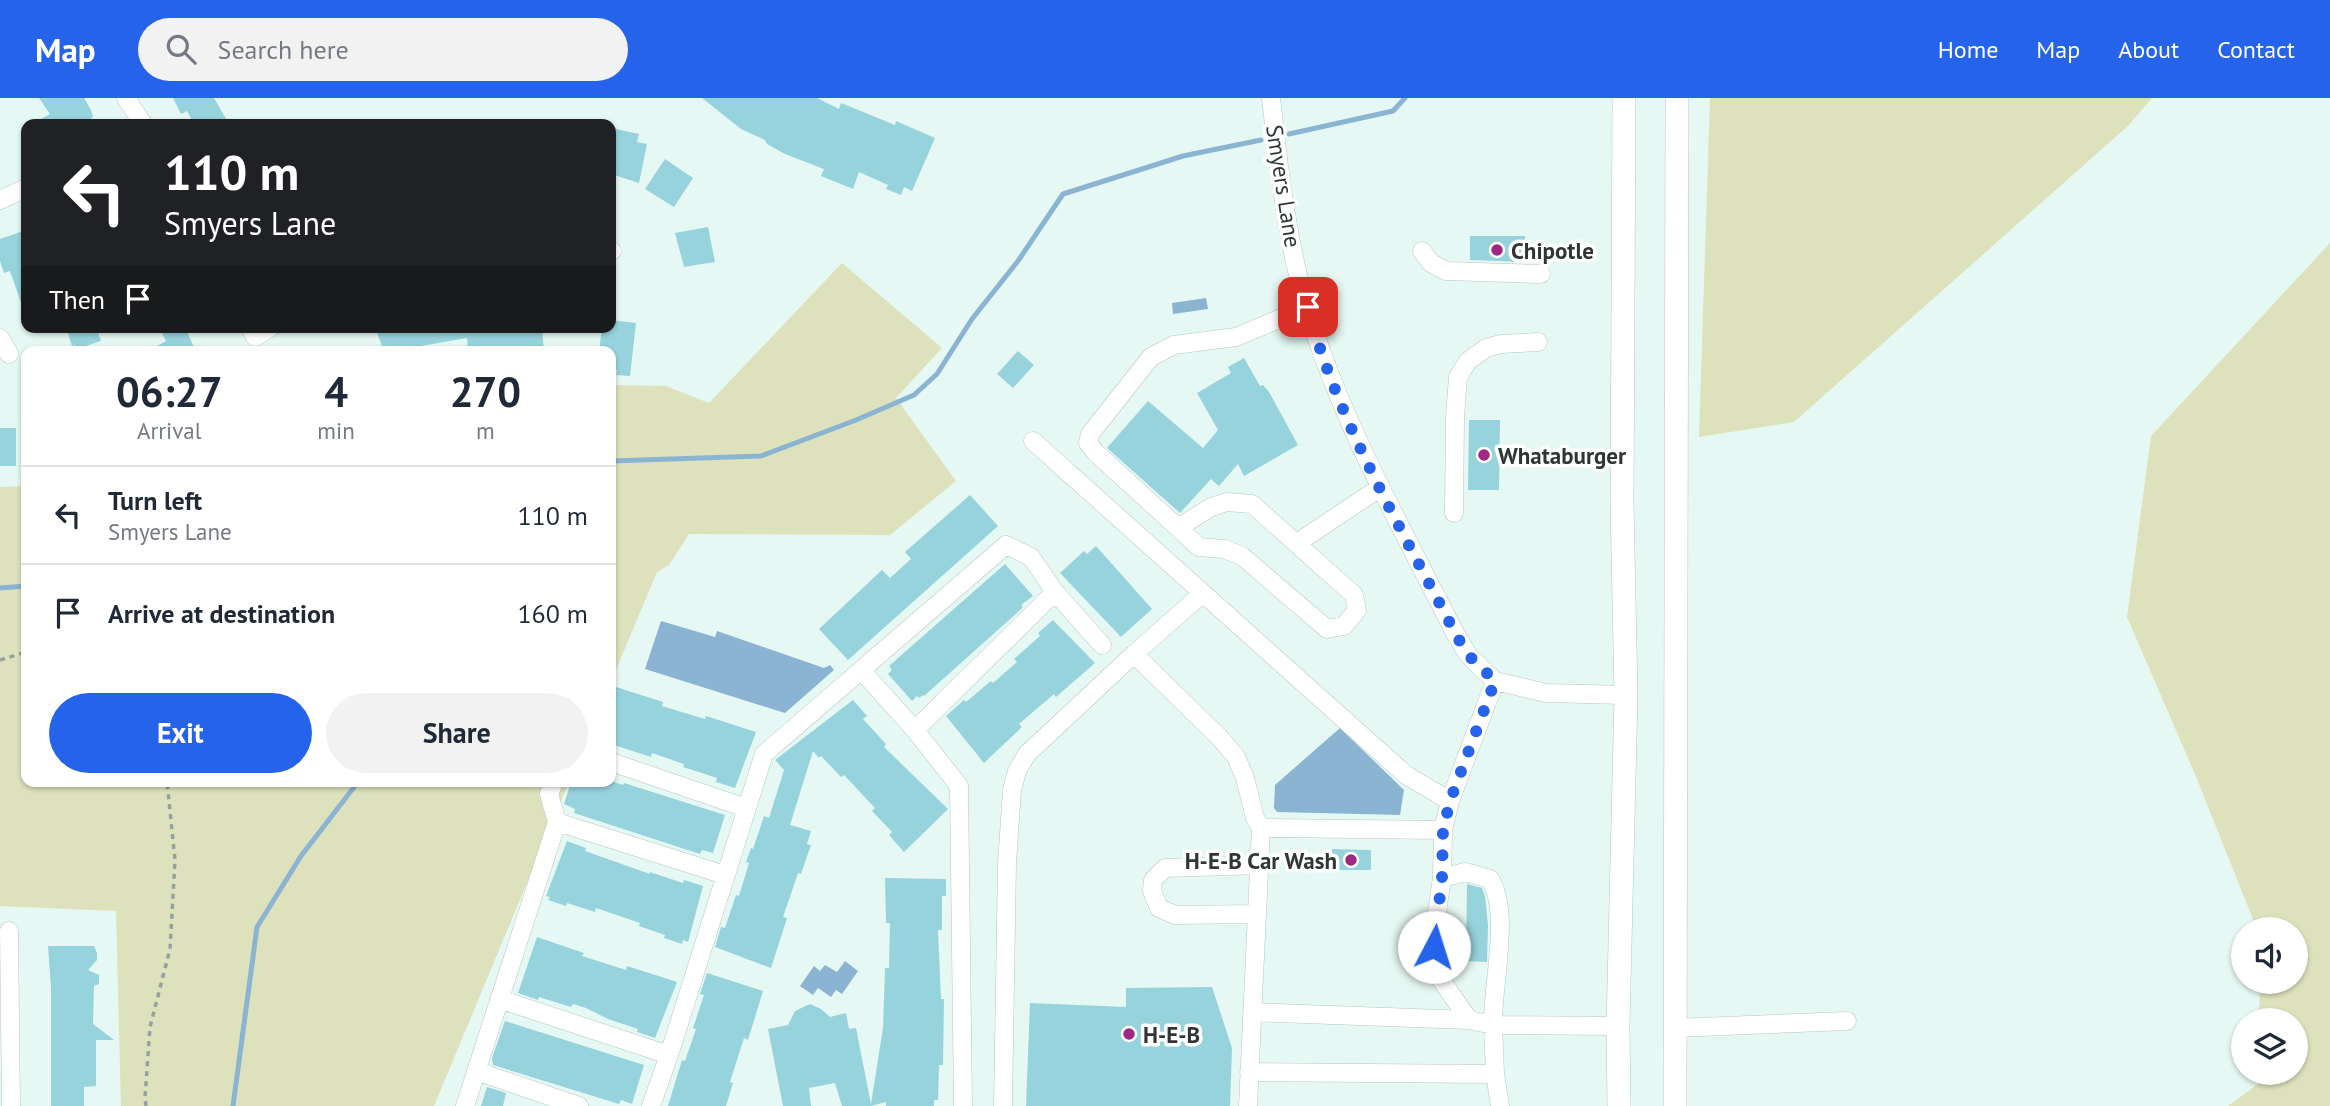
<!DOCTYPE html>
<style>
:root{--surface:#fff;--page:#f2f2f3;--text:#1f2937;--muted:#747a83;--line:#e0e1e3;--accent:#2563eb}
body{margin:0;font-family:"PT Sans",sans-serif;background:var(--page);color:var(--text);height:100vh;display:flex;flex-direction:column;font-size:26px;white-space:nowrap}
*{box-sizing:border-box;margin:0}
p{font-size:23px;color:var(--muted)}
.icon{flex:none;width:38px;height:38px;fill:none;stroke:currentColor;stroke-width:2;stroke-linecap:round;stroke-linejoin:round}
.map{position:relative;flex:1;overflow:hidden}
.drawer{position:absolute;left:21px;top:248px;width:595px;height:441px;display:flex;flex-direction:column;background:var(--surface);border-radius:14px;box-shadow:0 2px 5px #0004}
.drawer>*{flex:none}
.banner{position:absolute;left:21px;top:21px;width:595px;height:214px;border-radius:14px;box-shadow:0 2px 5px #0004;background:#202124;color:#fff;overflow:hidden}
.controls{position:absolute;left:2231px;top:819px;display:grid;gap:14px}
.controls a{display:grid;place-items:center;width:77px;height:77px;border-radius:50%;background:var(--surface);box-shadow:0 2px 5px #0004;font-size:35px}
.pin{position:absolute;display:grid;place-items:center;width:60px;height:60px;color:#fff;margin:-30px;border-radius:14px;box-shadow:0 4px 10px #0006}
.me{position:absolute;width:77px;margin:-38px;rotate:5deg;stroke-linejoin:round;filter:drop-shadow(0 0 5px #0008)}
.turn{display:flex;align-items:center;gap:24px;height:147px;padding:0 28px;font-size:32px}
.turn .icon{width:91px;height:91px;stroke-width:2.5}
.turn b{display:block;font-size:49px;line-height:60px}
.then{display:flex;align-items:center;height:66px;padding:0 28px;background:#0003;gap:14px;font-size:26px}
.eta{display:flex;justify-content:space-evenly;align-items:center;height:119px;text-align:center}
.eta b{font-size:42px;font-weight:700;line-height:49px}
.primary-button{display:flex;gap:14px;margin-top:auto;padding:14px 28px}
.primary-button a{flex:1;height:80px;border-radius:42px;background:var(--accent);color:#fff;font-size:28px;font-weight:700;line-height:80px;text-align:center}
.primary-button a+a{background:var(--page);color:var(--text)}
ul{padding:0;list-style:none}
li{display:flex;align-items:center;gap:21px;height:98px;padding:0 28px;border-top:2px solid var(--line)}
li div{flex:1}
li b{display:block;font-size:26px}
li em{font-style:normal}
header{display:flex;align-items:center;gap:42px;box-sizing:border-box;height:98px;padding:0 35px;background:var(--accent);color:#fff}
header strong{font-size:33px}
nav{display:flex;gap:38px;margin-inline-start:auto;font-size:24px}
.search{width:490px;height:63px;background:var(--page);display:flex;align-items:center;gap:18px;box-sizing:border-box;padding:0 24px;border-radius:38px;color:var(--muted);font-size:26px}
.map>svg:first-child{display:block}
</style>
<header>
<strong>Map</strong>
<div class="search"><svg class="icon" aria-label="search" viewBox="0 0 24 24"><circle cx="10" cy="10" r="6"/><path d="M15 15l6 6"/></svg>Search here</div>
<nav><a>Home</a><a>Map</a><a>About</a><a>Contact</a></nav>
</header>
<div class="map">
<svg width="2330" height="1008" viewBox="0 0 2330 1008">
<rect width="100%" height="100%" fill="#e6f8f3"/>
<path fill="#dee2bc" d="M1710 0H2152L2128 28 1794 324 1699 339Z
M2330 145V1008H2228L2258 986V975H2296V922H2259L2260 884H2296V831H2257L2197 681 2127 519 2151 338Z
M842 165 942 250 896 300 956 383 890 437 689 436 669 467 657 474 611 584V287L666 288 709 305Z
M26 388V684H569L434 1008H121L116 813 0 808V389Z"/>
<path fill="#8bb4d3" d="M1206 200 1208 211 1173 216 1172 205Z
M661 523 715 539 717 533 824 570 830 567 834 572 785 615 645 571Z
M1340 630 1404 692 1400 717 1277 714 1274 710 1275 687Z
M845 863 858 873 842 896 836 892 831 899 818 890 813 897 800 888 814 868 820 873 825 867 837 874Z"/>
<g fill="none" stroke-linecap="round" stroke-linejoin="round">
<path stroke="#8bb4d3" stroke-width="5" d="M1289 36 1393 13 1405 0
M611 363 761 358 856 322 914 297 937 276 972 221 1018 163 1063 96 1183 58 1261 42
M0 490 26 488
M233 1008 257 829 301 758 358 684"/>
</g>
<path fill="#97d3dd" d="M39 0H84L91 12 93 19 90 21 93 26H32L50 16Z
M173 0H214L229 26H194L187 13 181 16Z
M702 0H817L839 11 841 5 895 27 896 23 935 40 912 93 904 89 901 97 886 91 888 87 859 74 853 91 821 78 824 71 785 56 767 46 765 42 741 31Z
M616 31 639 36 637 44 647 46 639 85 611 76V56Z
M665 61 693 80 674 109 645 91Z
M708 129 715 164 684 169 675 135Z
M26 132V213H24L10 173 4 175 0 163V141Z
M1470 138H1525L1524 164 1470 162Z
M611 222 636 225 630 278 616 277 617 272 611 271V254H599L602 229H611Z
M66 229H96L101 243 76 251 75 247 72 248Z
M159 229H185L196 254H146L166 243Z
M375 229H542L544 254H468L467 240 415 249 401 254H384Z
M1018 253 1034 267 1013 290 997 276Z
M1244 260 1260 288 1263 287 1269 294 1298 347 1244 378 1238 366 1219 388 1211 381 1180 415 1107 350 1148 303 1203 350 1218 332 1197 295 1231 275 1228 269Z
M1469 322H1500L1499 392H1468Z
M0 330H16V368H0Z
M970 397 998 428 848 562 819 531 882 472 890 480 911 461 905 454Z
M1096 448 1152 511 1121 539 1060 475 1084 453 1087 456Z
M1005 466 1033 498 1021 507 1023 509 1019 513 924 598 923 597 919 600 917 598 912 603 888 576 892 572 889 568Z
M1053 522 1095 565 1056 599 1054 596 1019 626 1022 629 984 665 946 618 964 602 966 604 991 583 993 585 1017 564 1014 561 1040 538 1038 535Z
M616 589 663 604 662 608 705 621 706 618 756 634 735 690 716 684 717 680 683 669 684 666 652 655 651 659 611 646V604Z
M853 602 867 618 863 621 886 646 884 649 948 711 904 754 889 737 892 734 872 713 875 710 844 677 841 679 821 658 819 660 813 653 790 727 811 733 807 746 811 747 801 776 798 775 783 819 787 820 771 870 715 849 721 829 725 830 736 797 739 798 749 765 746 764 751 750 753 751 764 718 769 720 784 672 775 662Z
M571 684H614L623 687 624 685 725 717 713 755 702 752 700 756 574 715 575 711 564 706Z
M567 743 586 750 585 753 650 776V774L683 785 684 782 703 788 688 844 683 842 682 846 664 840 665 837 639 828 640 825 596 810 595 814 567 805 566 808 548 802 550 799 546 798Z
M1332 751 1371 752V772H1331Z
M885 780 946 781V798H942V832H938L941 901H944L943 967H939L938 1002H934V1008H886V1004L871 1008H842L835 985 809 990 811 1008H783L768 931 788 927 795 913 810 906 821 911 830 919 846 915 849 931 856 930 871 1006 883 930 885 870H889L890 825H886Z
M1467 786 1482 790 1485 798 1488 827 1487 864 1466 863Z
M537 839 584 855 582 858 626 872 627 868 677 884 655 940 637 934 638 931 608 921 586 910 573 906 571 909 539 899 538 902 518 895Z
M48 848H94L97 855V862L88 872 99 877V886L94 888 93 926 114 942H96V988L84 989V1008H51V890Z
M707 875 763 893 748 942 744 940 730 984 733 985 726 1008H668L682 962 685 963 696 931 693 930 704 897 700 896Z
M1212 889 1232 950 1230 1008H1026L1030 905 1126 909V890Z
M505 923 644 967 632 1006 621 1002 619 1006 493 967 492 960Z
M487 989 506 995 503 1008H481Z"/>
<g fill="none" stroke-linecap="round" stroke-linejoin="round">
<g stroke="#b6c7c2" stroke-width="19">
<path id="minor" d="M126 0 143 26
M1271 0C1278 63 1285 127 1301 189 1334 312 1399 424 1456 537L1469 558 1495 583 1546 595 1626 597
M0 102 26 90
M611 153H612
M1422 153 1431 165 1446 173 1541 176
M250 229 255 239 271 229
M0 240 9 256
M1033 343 1406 677 1450 703
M1454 415 1455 319 1458 279 1468 263 1486 250 1501 246 1538 244
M1178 430 1211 409 1227 404 1252 406 1354 497 1357 512 1344 528 1327 531 1242 458 1224 451 1199 449 1096 355 1088 345 1090 336 1151 259 1174 247 1236 239 1308 209
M1297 445 1381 389
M1134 556 1221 641 1236 659 1245 680 1255 720 1261 730
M861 572 915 632 959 688 963 1008
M1495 583 1450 703 1443 732 1442 780 1435 828 1433 870 1469 922 1493 927 1495 976 1500 1008
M915 632 1055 494
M611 664 746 710
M557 724 725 777
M1442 780 1465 774 1490 781C1511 814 1492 888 1493 927L1618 928
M1256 816 1175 817 1159 810 1152 793 1153 782 1165 770 1259 767
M9 833 11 1008
M499 901 669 957
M1252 914 1469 922
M1675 930 1847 923
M476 973 579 1008
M1249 974 1495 976
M465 1008 557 724 549 696 554 684
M651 1008 669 957 764 656 1006 447 1031 459 1055 494 1102 547
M1003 1008 1007 765 1012 692 1017 673 1027 656 1134 556 1203 495
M1248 1008 1261 730 1443 732"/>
</g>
<g stroke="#b6c7c2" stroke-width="24">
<path id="major" d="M1619 1008 1618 928 1626 597 1622 406 1624 0
M1675 1008 1677 0"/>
</g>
<path stroke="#94a29e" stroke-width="3.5" stroke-dasharray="5 5" stroke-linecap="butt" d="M0 562 26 554
M146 1008 145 1000 150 929 170 851 175 762 167 684"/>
<use href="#minor" stroke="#fff" stroke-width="18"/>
<use href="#major" stroke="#fff" stroke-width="23"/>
</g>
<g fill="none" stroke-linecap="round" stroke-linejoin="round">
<path stroke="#2563eb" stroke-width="12" stroke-dasharray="0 21.6" d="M1308 209C1336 321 1404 435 1456 537L1469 558 1495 583 1450 703 1443 732 1442 780 1434 849"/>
</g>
<g fill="#9d2985" stroke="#fff" stroke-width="2.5">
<circle cx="1497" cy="152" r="7"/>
<circle cx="1484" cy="357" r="7"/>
<circle cx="1351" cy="762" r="7"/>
<circle cx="1129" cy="936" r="7"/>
</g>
<g text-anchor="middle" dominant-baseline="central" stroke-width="7" stroke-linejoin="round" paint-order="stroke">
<g font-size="23" fill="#2f3634" stroke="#fff">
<text transform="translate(1284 88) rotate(81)">Smyers Lane</text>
</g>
<g font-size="23" font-weight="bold" fill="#2f3634" stroke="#fff" text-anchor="start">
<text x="1511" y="152">Chipotle</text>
<text x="1498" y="357">Whataburger</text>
<text x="1337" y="762" text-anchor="end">H-E-B Car Wash</text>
<text x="1143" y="936">H-E-B</text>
</g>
</g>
</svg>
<div class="controls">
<a><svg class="icon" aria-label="sound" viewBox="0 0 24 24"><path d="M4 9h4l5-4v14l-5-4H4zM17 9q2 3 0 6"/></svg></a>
<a><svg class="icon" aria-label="layers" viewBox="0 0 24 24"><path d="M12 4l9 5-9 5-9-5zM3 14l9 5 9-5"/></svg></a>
</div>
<div class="pin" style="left:1308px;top:209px;background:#d93025"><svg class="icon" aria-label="arrive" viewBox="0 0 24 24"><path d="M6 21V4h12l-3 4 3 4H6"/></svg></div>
<svg class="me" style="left:1434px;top:849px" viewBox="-20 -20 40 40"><circle r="19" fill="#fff"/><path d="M0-13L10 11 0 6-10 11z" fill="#2563eb"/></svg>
<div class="banner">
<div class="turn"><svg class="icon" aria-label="left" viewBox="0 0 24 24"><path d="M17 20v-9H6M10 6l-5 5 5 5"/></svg><div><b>110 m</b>Smyers Lane</div></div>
<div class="then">Then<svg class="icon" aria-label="arrive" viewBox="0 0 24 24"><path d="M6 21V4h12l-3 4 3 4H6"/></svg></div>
</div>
<section class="drawer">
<div class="eta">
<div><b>06:27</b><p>Arrival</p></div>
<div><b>4</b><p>min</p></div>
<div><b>270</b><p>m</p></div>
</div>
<ul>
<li><svg class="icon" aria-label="left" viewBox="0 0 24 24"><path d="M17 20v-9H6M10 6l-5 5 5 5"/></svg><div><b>Turn left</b><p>Smyers Lane</p></div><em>110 m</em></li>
<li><svg class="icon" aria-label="arrive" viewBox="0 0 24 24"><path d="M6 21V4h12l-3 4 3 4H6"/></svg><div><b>Arrive at destination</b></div><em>160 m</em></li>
</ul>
<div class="primary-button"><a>Exit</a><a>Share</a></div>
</section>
</div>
